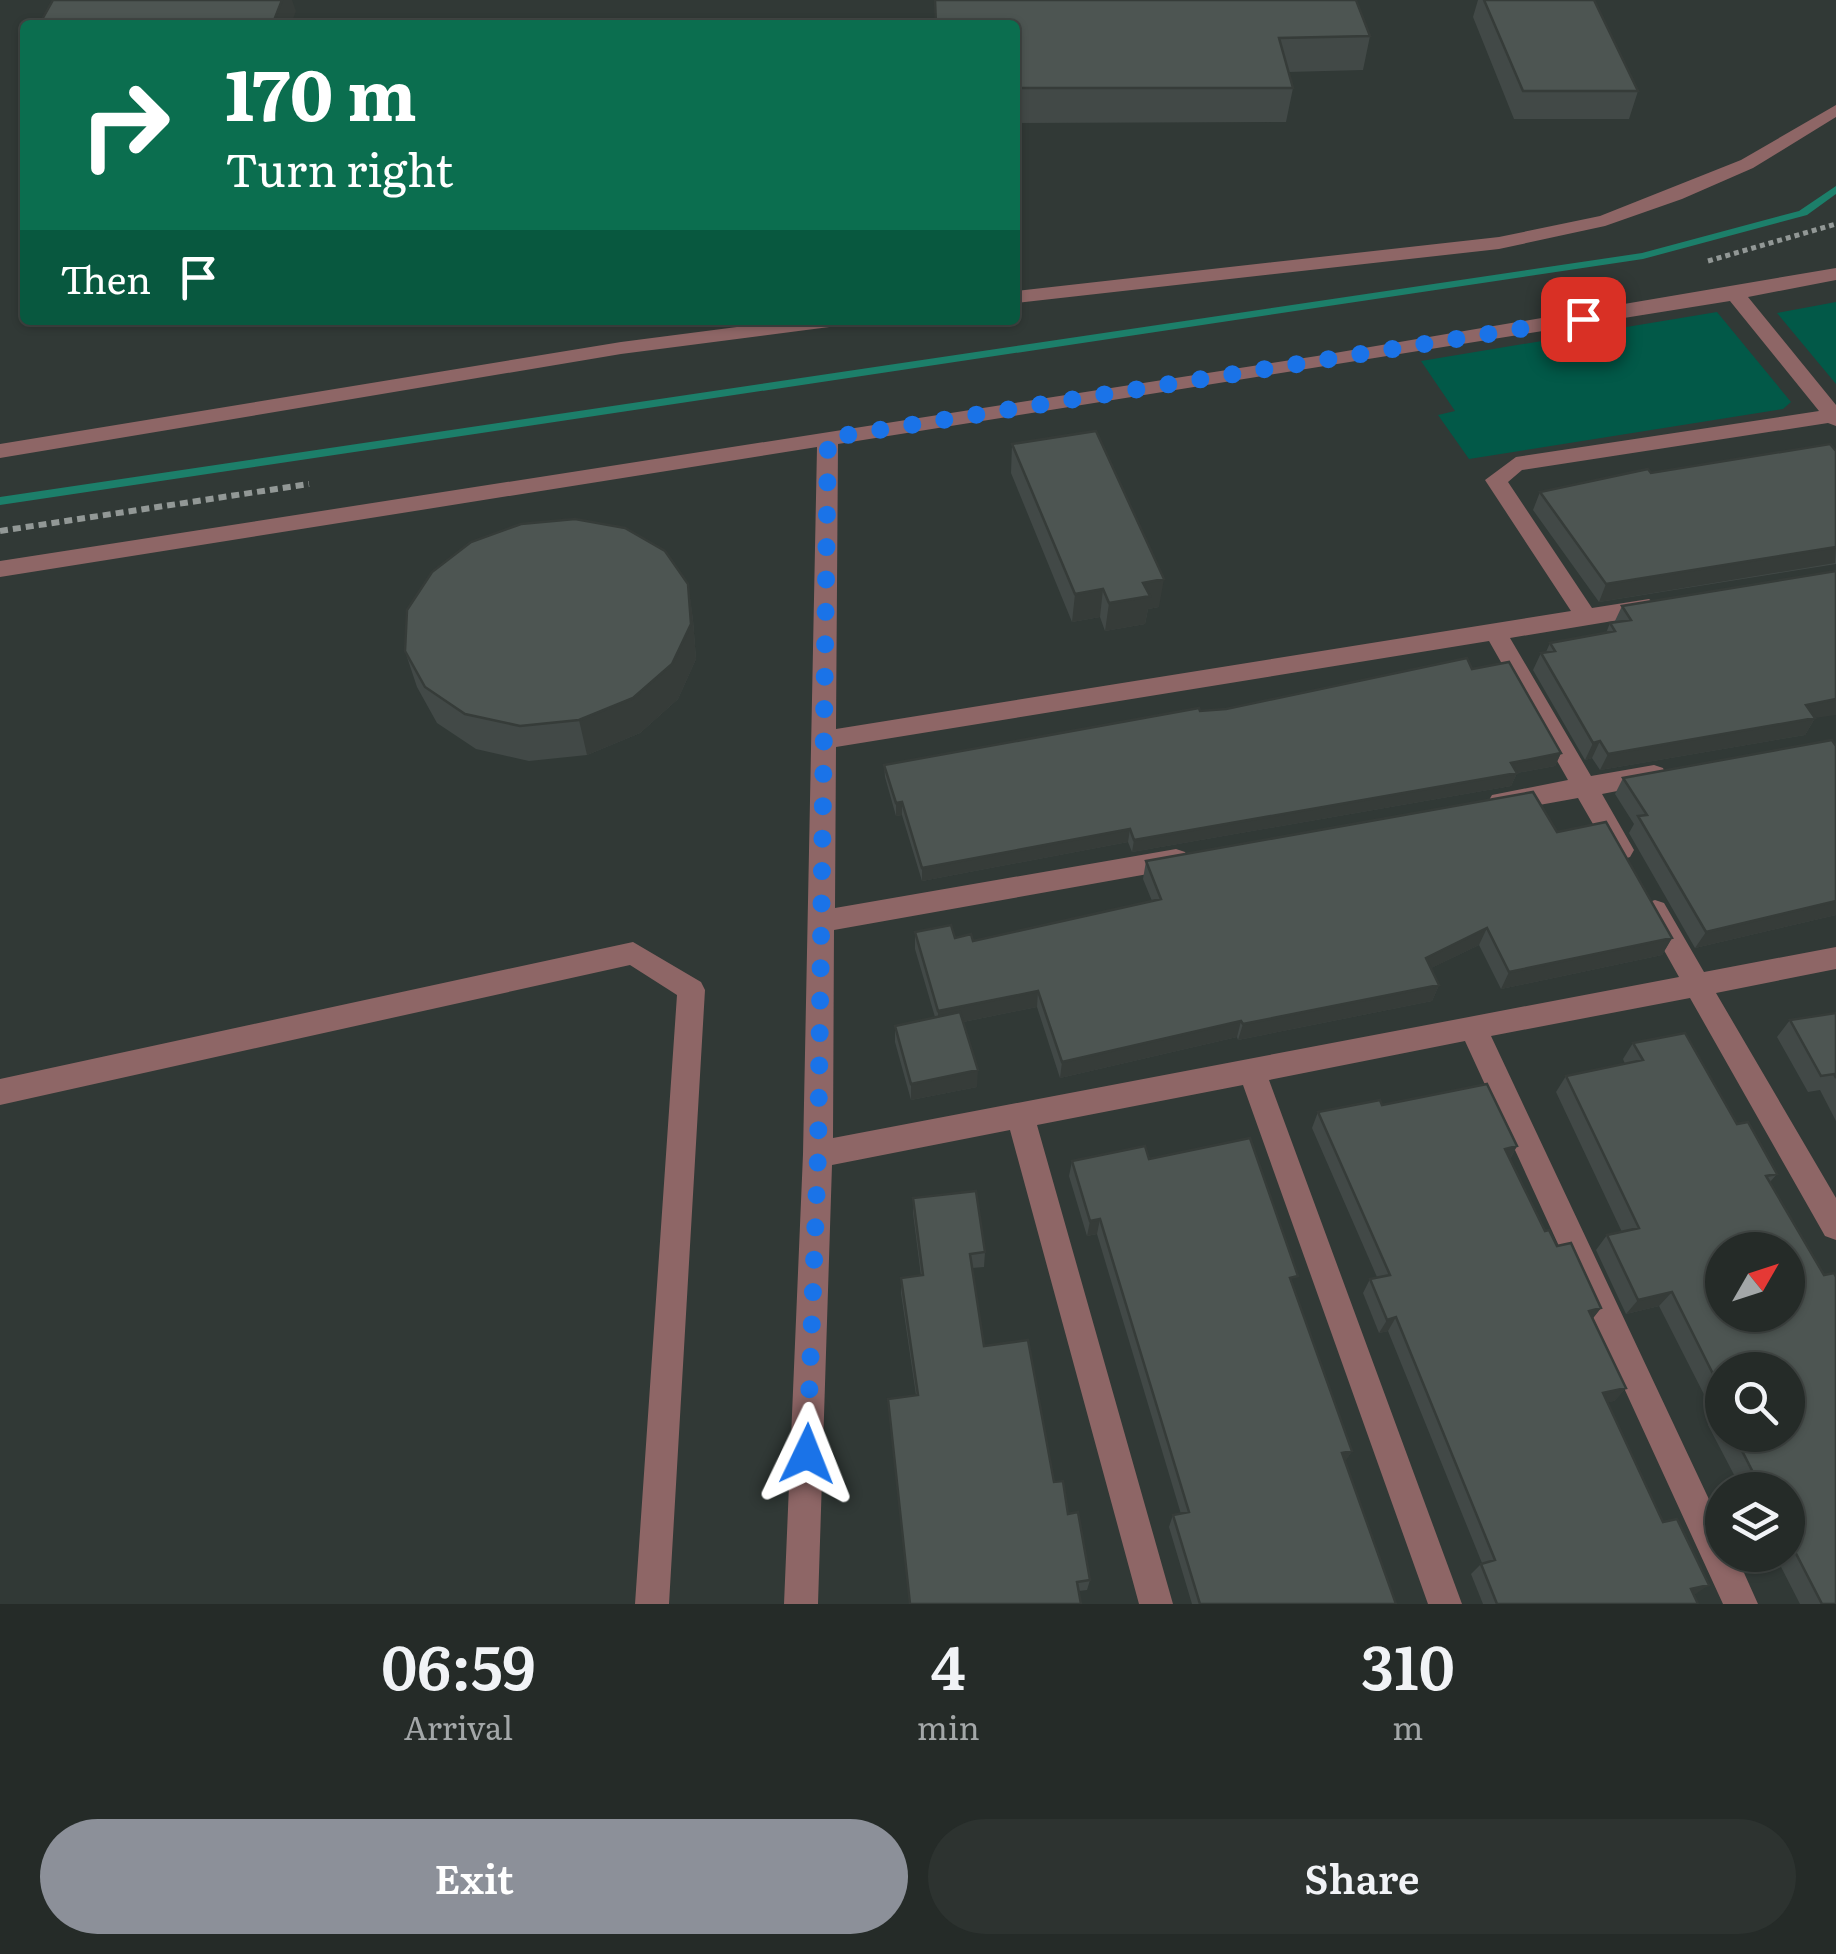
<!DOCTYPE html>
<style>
:root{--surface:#252b28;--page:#2d3330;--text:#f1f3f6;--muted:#a3a7a8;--line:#424745;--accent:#8c9099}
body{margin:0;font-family:Literata,serif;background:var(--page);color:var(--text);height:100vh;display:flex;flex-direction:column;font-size:38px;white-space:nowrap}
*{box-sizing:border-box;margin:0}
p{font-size:32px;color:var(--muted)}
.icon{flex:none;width:55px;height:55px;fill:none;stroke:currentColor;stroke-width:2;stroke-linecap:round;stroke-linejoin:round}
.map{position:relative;height:1604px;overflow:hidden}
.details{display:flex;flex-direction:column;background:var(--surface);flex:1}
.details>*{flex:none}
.hud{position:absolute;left:20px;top:20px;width:1000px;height:305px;border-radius:10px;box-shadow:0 2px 8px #0004,0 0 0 2px var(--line);background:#0b6e4f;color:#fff;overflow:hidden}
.needle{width:65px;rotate:51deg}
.buttons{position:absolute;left:1705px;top:1232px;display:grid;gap:20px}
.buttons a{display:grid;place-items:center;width:100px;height:100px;border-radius:50%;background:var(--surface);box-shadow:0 2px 8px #0004,0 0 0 2px var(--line);font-size:50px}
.pin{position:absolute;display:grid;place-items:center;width:85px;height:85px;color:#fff;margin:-42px;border-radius:20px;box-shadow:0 5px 15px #0006}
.me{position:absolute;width:110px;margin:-55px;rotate:2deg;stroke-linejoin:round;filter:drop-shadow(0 0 8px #0008)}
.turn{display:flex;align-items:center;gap:35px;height:210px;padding:0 40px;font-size:45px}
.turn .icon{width:130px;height:130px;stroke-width:2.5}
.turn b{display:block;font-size:70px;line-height:85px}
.then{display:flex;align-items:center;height:95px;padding:0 40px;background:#0003;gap:20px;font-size:38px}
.eta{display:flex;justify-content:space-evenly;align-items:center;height:170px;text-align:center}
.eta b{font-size:60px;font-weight:600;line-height:70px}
.primary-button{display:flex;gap:20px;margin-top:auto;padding:20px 40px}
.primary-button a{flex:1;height:115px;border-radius:60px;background:var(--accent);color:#fff;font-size:40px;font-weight:600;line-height:115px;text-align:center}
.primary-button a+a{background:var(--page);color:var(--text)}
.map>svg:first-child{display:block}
</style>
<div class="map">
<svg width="1836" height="1604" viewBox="0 0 1836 1604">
<rect width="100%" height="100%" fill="#313936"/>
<path fill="#025948" d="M1836 302V384L1777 313Z
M1717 312 1791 402 1783 409 1469 459 1438 415 1455 411 1421 361Z"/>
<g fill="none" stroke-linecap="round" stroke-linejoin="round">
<path fill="#1c7f6a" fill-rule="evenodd" d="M1836 186V194L1807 215 1643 259 0 505V497L1642 253 1799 211Z"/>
<path stroke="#929896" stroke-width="5" stroke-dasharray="5 4" stroke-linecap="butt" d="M1708 261 1836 224"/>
<path stroke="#929896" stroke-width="6" stroke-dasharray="8 5" stroke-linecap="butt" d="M0 531 309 484"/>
<path fill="#8e6666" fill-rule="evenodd" d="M1836 105V117L1753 168 1682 199 1605 226 1499 249 1015 303V291L1499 237 1600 216 1741 160Z
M1836 268V280L1748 297 1836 405V426L1828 423 1522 470 1508 482 1592 608 1649 599 1660 607 1649 615 1510 638 1591 776 1654 765 1663 768 1666 775 1663 782 1602 794 1634 850 1630 857 1621 860 1612 857 1578 798 1501 812 1492 809 1488 802 1492 795 1568 780 1489 641 836 747 835 908 1176 849 1185 852 1189 859 1185 866 1176 869 834 930 833 1138 1679 977 1642 911 1646 903 1655 900 1664 903 1704 972 1836 947V969L1716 993 1836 1198V1240L1825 1236 1690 998 1491 1036 1722 1527V1555H1736L1758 1604H1723L1465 1041 1269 1080 1462 1604H1428L1243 1085 1037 1125 1173 1604H1139L1010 1130 832 1165 818 1604H784L803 1154 817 447 0 577V561L1317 356ZM1730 301 1819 411 1516 457 1485 480 1571 611 836 729 838 444Z
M790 320H847L837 326 621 354 0 458V444L621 342Z
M633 942 701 982 705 990 669 1604H635L677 995 630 965 0 1105V1079Z"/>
</g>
<path fill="#424947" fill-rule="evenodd" d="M935 0 1370 36 1363 70 1288 72 1293 88 1286 122 1015 123V25H935Z
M1478 0H1594L1638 91 1629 119H1514L1473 17Z
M1012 444 1159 607 1148 609 1145 624 1105 631 1100 617 1072 622 1011 473Z
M1836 451V564L1599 602 1533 510 1540 492 1651 473Z
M688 584 693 620 696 659 678 699 640 733 587 755 529 761 476 749 437 723 417 687 405 651Z
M1622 606 1815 718 1805 735 1600 770 1592 758 1585 760 1533 670 1541 653 1546 652 1550 643 1606 633 1610 623H1614Z
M1472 669 1561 753 1555 766 1517 773 1511 786 1132 852 1128 842 922 881 902 815 896 816 885 777 884 765 1200 711 1226 709Z
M1836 746V915L1695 948 1629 833 1634 824 1615 794 1623 778Z
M1557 832 1672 938 1662 955 1501 989 1479 945 1431 968 1439 985 1432 1001 1238 1040 1237 1037 1060 1078 1037 1007 963 1022 977 1087 911 1100 895 1042V1026L935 1017 915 949V932L973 941 1152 901 1143 879 1146 861Z
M1836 1013V1121L1820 1090 1808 1092 1777 1037 1790 1020Z
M1633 1043 1737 1124 1777 1174 1770 1182 1836 1604H1800L1775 1555H1788V1490H1742L1708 1425 1716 1418 1659 1306 1626 1314 1596 1250 1607 1235 1622 1232 1556 1092 1566 1076 1625 1064 1623 1059ZM1722 1370 1788 1435H1722Z
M1382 1105 1517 1146 1510 1159 1545 1231 1601 1308 1593 1318 1626 1388 1614 1401 1607 1402 1698 1604H1483L1471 1574 1482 1563 1388 1331 1379 1333 1363 1293 1370 1279 1377 1277 1312 1128 1318 1112Z
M1149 1159 1293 1287 1352 1451 1345 1461 1396 1604H1192L1169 1527 1173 1515 1181 1514 1097 1234 1087 1236 1069 1176 1072 1161Z
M913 1198 985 1252 984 1267 972 1268 984 1346 1054 1482 1068 1514 1090 1580 1087 1590 1079 1591 1081 1604H910L888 1399 916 1395 901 1293V1278L921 1276 913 1213Z"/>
<path fill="#363c39" d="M282 0H292L296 11 291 25H273Z
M1836 547 1835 563 1599 602 1606 584Z
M1164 579 1159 607 1148 609 1145 624 1105 631 1109 603 1143 583Z
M688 584 693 620 696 659 678 699 640 733 587 755 579 720Z
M1103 589 1100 617 1072 622 1075 594Z
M1836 699V715L1815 718 1805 735 1600 770 1608 754 1806 705Z
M1600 741 1592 758 1585 760 1593 743Z
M1561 753 1555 766 1517 773 1511 786 1132 852 1134 840Z
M902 802V815L896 816V803Z
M1130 829 1128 842 922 881V868Z
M1836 901V915L1695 948 1706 932Z
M1487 928 1479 945 1419 974 1426 958Z
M1672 938 1662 955 1501 989 1509 972Z
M1439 985 1432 1001 1238 1040 1243 1024Z
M1038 991 1037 1007 938 1027V1011Z
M1241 1021 1237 1037 1060 1078 1062 1062Z
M978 1070 977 1087 911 1100V1084Z
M1517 1146 1508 1162 1505 1149Z
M1100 1219 1097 1234 1087 1236 1090 1221Z
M1672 1292 1659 1306 1626 1314 1638 1300Z
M1601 1308 1590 1322 1589 1311Z
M1396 1317 1388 1331 1379 1333 1387 1320Z
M1626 1388 1614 1401 1591 1406 1603 1393Z
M1352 1451 1344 1463 1342 1453Z
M1709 1585 1694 1595 1691 1589Z"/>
<path fill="#4d5552" stroke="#363c39" stroke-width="2.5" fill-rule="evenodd" d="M53 0H282L273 23 39 25Z
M935 0H1356L1370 36 1279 38 1293 88H1015V25H936Z
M1484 0H1594L1638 91H1523Z
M850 22V25H760V23Z
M1096 431 1164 579 1143 583 1150 596 1109 603 1103 589 1075 594 1012 444Z
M1830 444 1836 451V547L1606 584 1540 492 1648 469 1651 473Z
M575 519 625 528 665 551 688 584 691 624 672 664 633 698 579 720 520 726 465 714 425 687 405 651 407 610 432 572 471 542 521 524Z
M1836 571V699L1806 705 1815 718 1608 754 1600 741 1593 743 1541 653 1555 651 1550 643 1615 631 1610 623 1631 620 1622 606Z
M1467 658 1472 669 1509 662 1561 753 1511 763 1517 773 1134 840 1130 829 922 868 902 802 896 803 884 765 1199 708 1200 711 1226 709Z
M1832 740 1836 746V901L1706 932 1638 816 1647 815 1623 778Z
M1533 792 1557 832 1606 822 1672 938 1509 972 1487 928 1426 958 1439 985 1243 1024 1241 1021 1062 1062 1038 991 938 1011 915 932 951 925 955 938 971 934 973 941 1161 899 1146 861Z
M960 1012 978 1070 911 1084 895 1026Z
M1836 1013V1078L1834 1074 1821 1076 1790 1020Z
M1685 1033 1737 1124 1748 1122 1777 1174 1766 1176 1824 1275 1834 1273 1836 1277V1604H1822L1788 1538V1490H1762L1734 1435H1788V1370H1722V1392L1672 1292 1638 1300 1607 1235 1639 1228 1566 1076 1643 1060 1633 1043ZM1722 1250H1788V1315H1722Z
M1487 1084 1517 1146 1505 1149 1545 1231 1549 1230 1557 1246 1571 1243 1601 1308 1589 1311 1626 1388 1603 1393 1663 1522 1677 1519 1709 1585 1691 1589 1698 1604H1497L1481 1564 1495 1560 1396 1317 1387 1320 1370 1279 1390 1275 1318 1112 1380 1100 1382 1105Z
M1250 1138 1298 1276 1290 1278 1352 1451 1342 1453 1396 1604H1200L1173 1515 1189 1512 1100 1219 1090 1221 1072 1161 1145 1146 1149 1159Z
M976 1191 985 1252 970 1254 984 1346 1028 1340 1054 1482 1063 1481 1068 1514 1078 1512 1090 1580 1077 1582 1081 1604H910L888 1399 918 1395 901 1278 923 1275 913 1198Z"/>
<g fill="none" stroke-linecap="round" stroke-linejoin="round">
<path stroke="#1a73e8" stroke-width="18" stroke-dasharray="0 32.4" d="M807 1454 818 1154 828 438 1583 319"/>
</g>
</svg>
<div class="buttons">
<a><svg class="needle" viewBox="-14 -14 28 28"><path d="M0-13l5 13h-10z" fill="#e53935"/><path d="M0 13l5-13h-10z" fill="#a3a7a8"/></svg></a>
<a><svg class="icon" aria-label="search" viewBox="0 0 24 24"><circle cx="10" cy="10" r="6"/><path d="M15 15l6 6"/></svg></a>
<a><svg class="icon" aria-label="layers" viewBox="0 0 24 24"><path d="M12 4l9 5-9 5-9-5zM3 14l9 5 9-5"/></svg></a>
</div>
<div class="pin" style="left:1583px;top:319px;background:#d93025"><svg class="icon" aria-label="arrive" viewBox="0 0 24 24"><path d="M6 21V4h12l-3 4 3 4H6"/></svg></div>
<svg class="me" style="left:807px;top:1454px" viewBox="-20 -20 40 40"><path d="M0-17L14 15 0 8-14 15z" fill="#1a73e8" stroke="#fff" stroke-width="4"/></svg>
<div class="hud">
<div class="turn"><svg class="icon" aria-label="right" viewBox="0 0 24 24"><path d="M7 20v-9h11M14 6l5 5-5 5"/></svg><div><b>170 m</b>Turn right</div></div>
<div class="then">Then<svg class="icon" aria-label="arrive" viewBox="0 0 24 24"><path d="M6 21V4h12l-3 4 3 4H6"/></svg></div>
</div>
</div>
<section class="details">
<div class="eta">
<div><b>06:59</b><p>Arrival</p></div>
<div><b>4</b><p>min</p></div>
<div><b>310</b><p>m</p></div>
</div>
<div class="primary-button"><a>Exit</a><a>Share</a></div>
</section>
